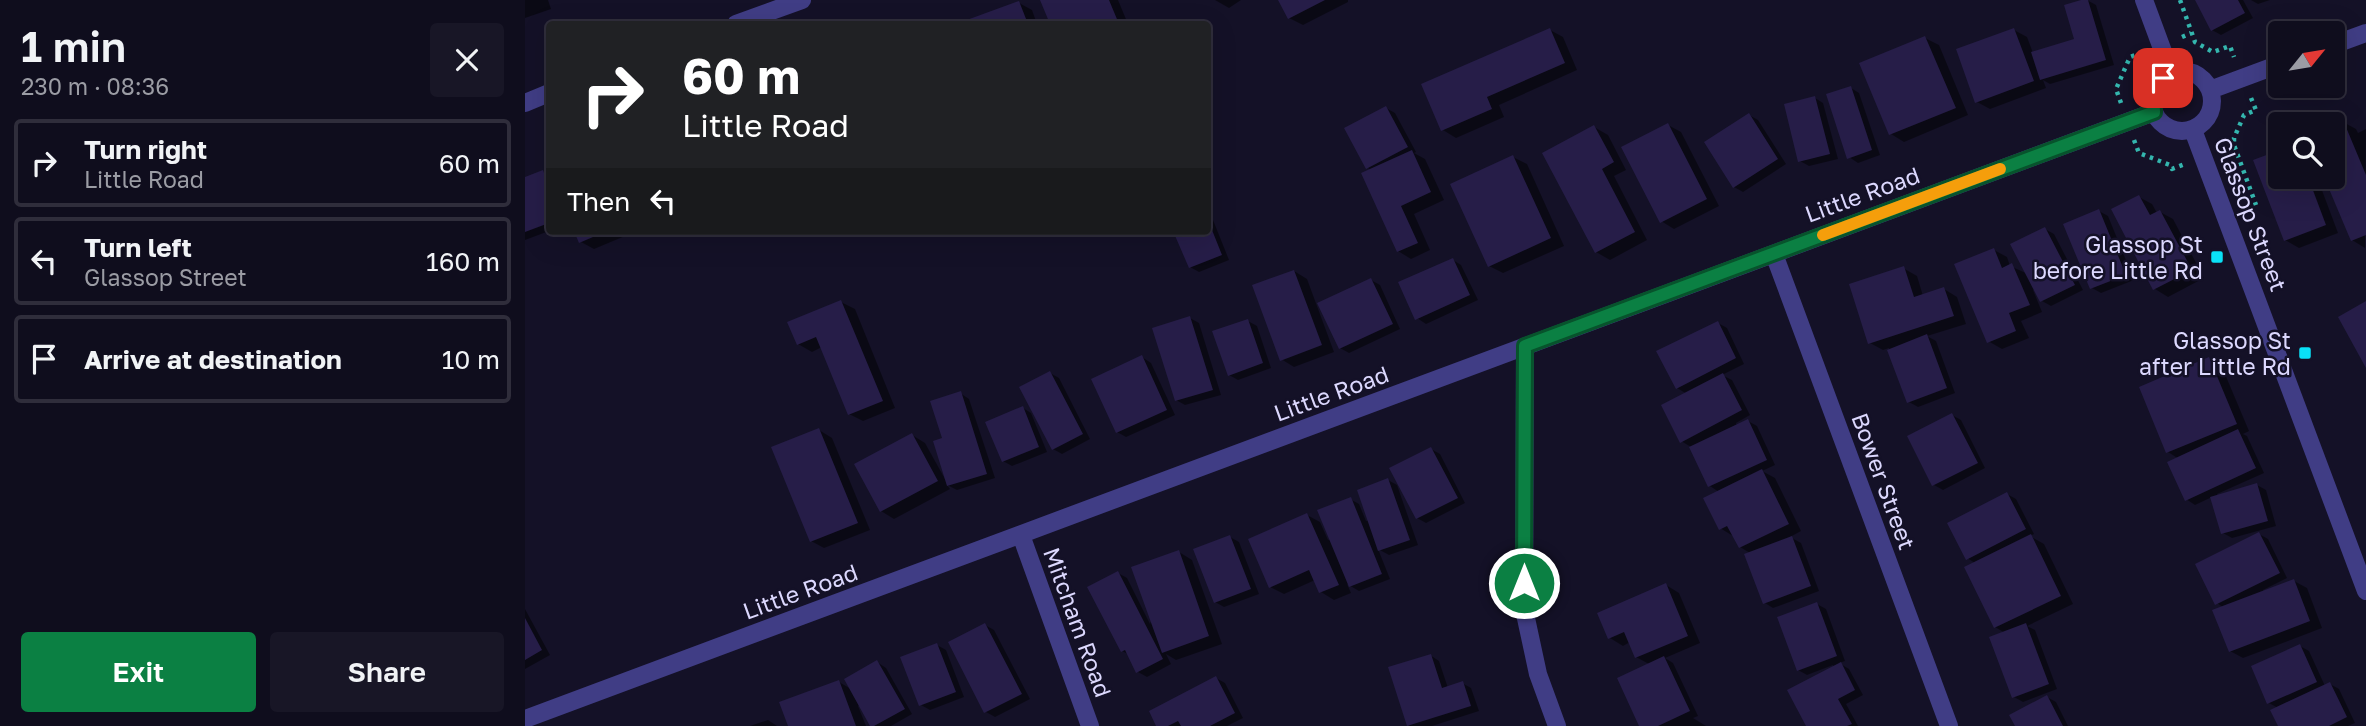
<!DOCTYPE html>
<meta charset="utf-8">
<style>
:root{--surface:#0f0d1d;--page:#181626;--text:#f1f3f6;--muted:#9b9ca4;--line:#2f2d3b;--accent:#0b8043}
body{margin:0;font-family:"Golos Text",sans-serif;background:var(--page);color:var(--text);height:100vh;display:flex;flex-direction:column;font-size:26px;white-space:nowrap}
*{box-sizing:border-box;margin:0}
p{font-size:23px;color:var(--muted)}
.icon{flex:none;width:38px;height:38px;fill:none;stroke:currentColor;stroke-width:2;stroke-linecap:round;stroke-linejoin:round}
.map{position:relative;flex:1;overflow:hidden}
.details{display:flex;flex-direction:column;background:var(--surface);width:525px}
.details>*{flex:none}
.hud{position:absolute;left:21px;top:21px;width:665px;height:214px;border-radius:7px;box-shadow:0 7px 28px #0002,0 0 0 2px var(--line);background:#202124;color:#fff;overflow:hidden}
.needle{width:46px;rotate:60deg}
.fabs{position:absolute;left:1743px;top:21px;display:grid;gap:14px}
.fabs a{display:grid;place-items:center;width:77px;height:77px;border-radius:7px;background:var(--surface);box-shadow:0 7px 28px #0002,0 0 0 2px var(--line);font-size:35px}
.pin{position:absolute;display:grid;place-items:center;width:60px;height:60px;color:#fff;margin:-30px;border-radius:14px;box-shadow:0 4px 10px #0006}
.me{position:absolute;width:77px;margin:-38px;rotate:0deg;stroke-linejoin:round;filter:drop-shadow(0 0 5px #0008)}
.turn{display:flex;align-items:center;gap:24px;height:147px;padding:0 21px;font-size:32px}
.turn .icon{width:91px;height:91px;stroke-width:2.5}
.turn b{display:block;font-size:49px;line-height:60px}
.then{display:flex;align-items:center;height:66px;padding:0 21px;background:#0003;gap:14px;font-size:26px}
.round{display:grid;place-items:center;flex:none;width:74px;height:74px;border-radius:7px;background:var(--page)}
.summary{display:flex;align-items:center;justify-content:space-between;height:119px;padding:0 21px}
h1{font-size:42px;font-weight:600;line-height:52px}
.button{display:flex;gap:14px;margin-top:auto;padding:14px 21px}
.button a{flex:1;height:80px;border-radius:7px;background:var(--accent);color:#fff;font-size:28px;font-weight:600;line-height:80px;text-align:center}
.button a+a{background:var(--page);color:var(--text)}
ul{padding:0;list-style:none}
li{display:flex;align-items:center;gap:21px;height:88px;margin:0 14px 10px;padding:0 7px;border:4px solid var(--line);border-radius:7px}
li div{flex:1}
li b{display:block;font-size:26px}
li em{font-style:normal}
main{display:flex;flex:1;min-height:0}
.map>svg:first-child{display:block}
</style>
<main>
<section class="details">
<div class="summary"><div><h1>1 min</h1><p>230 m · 08:36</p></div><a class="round"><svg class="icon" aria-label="close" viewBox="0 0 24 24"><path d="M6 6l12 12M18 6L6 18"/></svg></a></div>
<ul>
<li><svg class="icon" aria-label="right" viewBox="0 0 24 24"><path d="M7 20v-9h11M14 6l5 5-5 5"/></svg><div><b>Turn right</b><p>Little Road</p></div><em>60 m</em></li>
<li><svg class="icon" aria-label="left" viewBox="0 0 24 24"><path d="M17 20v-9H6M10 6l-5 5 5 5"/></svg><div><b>Turn left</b><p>Glassop Street</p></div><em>160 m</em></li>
<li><svg class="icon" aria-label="arrive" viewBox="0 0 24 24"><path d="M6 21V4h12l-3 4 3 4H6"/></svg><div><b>Arrive at destination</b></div><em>10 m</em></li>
</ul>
<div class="button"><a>Exit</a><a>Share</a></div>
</section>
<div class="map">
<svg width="1841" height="726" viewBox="0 0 1841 726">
<rect width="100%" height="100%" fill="#141127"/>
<path fill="#0007" d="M0 0H23L26 9 0 18Z
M517 0H593L603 24H527Z
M690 0H716L704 8Z
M755 0H823V2L778 25 764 18Z
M1562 0 1571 5 1589 65 1525 84 1518 80 1521 88 1465 109 1452 102 1489 30 1502 37 1508 53 1551 40Z
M1672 0H1718L1728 18 1696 35 1687 30Z
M1726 0H1745L1733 4Z
M494 3 507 10 512 24H443L442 22Z
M1025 30 1038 37 1052 70 974 105 979 117 931 138 918 130Z
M1400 38 1414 45 1443 115 1379 142 1366 134Z
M1326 88 1334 93 1355 155 1333 163 1324 157Z
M1290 98 1298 103 1313 159 1284 166 1275 161Z
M861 108 870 113 891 152 889 153 900 159 919 200 889 214 905 250 886 259 873 251 846 170 843 168Z
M1224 115 1233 120 1261 164 1218 192 1209 187Z
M1818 122 1831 129 1833 133 1841 129 1840 248 1827 240 1801 177H1808V126Z
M1143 125 1156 132 1194 206 1149 229 1136 221Z
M1069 127 1083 135 1101 170 1089 176 1122 240 1085 260 1071 252Z
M1755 152V177H1792L1813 233 1774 248 1760 240 1731 161Z
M988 157 1002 164 1039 246 978 273 964 266Z
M18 172 24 176V231L0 240V179Z
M1614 197 1627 204 1632 213 1635 212 1648 219 1679 278 1643 297 1630 289Z
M682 205 704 260 674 272 665 267 650 231H682Z
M1574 211 1583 216 1609 280 1576 293 1567 288Z
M1520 229 1529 234 1558 290 1526 306 1517 301 1510 289 1508 290 1517 312 1496 321 1504 338 1477 349 1463 341 1469 250 1482 257 1485 266 1503 274Z
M51 231H112L69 249 56 242Z
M928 260 936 265 953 300 901 324 892 318Z
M1378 268 1392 276 1398 296 1419 289 1432 297 1441 324 1402 336 1411 341 1430 393 1393 407 1384 402 1364 348 1358 350 1345 343Z
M769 271 782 279 809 352 769 367 756 359Z
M846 280 855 285 875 329 824 353 815 348Z
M316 302 330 309 370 408 338 421 324 414 297 347 287 352 273 344Z
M665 318 674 323 696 395 660 405 651 400Z
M723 321 732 326 746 368 713 380 704 375Z
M1193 323 1202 328 1219 364 1197 375 1207 380 1225 415 1211 423 1212 426 1223 421 1232 426 1250 465 1237 471 1250 478 1276 531 1265 537 1276 543 1294 591 1248 608 1240 603 1225 553 1215 547 1208 536 1195 528 1194 492 1185 486 1166 447 1156 441 1162 394 1152 388Z
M617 357 626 363 650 415 601 437 592 432Z
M1684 359 1697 367 1724 431 1718 434 1722 436 1739 473 1692 494 1693 496 1732 485 1741 490 1751 526 1707 538 1698 533 1687 497 1670 505 1661 499 1654 459 1643 452Z
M525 373 534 378 565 439 537 454 528 449Z
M435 393 444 399 470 478 432 490 422 485 425 489 369 519 356 511 387 435 400 443 420 479 421 478 419 440Z
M498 408 506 413 522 452 487 466 478 461Z
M1427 415 1436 420 1460 468 1418 490 1409 485Z
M294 430 307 438 345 530 299 548 286 541Z
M906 449 915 454 940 503 901 523 892 518Z
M863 480 872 485 893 545 864 555 853 549 865 579 834 591 822 584 826 593 809 600 796 592 790 580 759 594 745 587 782 515 795 522 803 540 806 539 825 499 834 504 841 521 844 520Z
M1482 494 1491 499 1509 534 1505 536 1519 544 1548 604 1502 626 1510 630 1532 689 1498 702 1489 697 1480 633 1470 627 1450 563 1442 558Z
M1734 534 1743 539 1762 578 1738 590 1739 592 1769 581 1782 588 1797 628 1718 658 1705 651 1699 608 1692 603Z
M705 537 714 542 734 594 699 607 690 602Z
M654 552 667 560 697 644 651 660 641 654 646 664 622 677 613 672 605 655 597 651 593 573 602 578 625 624Z
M1141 585 1154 593 1175 643 1140 658 1148 663 1173 716 1168 718 1181 726H1116L1124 664 1111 657 1105 642 1098 646 1085 638Z
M1292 604 1301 609 1320 661 1314 663 1324 669 1338 695 1321 704 1333 726H1283L1309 667 1308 665 1282 675 1273 670Z
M0 609 25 655 0 669Z
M460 625 469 630 505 699 470 717 461 712Z
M412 645 421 650 439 697 405 710 396 705Z
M1775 646 1784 651 1800 686 1805 684 1814 689 1830 723 1823 726H1755L1753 708 1744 703Z
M905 655 914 661 923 688 937 683 946 688 954 711 907 726H884L865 668Z
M352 662 361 668 387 714 366 726H347L335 705 333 706 341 726H265L314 682 326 689Z
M691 678 700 683 718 718 702 726H633Z
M1522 697 1531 702 1543 726H1492Z
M243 720 252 726H225Z"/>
<path fill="#261d48" d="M515 0H584L594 24H525Z
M753 0H800L763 19Z
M1556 0H1563L1581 60 1515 80 1506 52 1549 39 1539 5Z
M1670 0H1713L1720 13 1686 31Z
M494 1 503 24H441L439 21Z
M1025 28 1040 63 962 97 967 109 916 131 896 84Z
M1489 28 1509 81 1450 103 1431 49Z
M1400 36 1431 108 1364 135 1334 63Z
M1326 86 1347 150 1322 159 1301 94Z
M1290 96 1305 154 1273 162 1259 104Z
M861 106 883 147 841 169 819 128Z
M1224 113 1253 159 1208 188 1179 142Z
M1818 120 1841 175V235L1826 241 1799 177H1808V124Z
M1143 123 1182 199 1135 223 1096 147Z
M1069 125 1089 162 1077 169 1110 232 1070 253 1017 153Z
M887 150 906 192 876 206 893 243 872 252 836 173Z
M1755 150V177H1783L1801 225 1759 241 1728 160Z
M988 155 1026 238 963 267 925 184Z
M18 170 24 187V223L0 232V177Z
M1614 195 1625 215 1635 210 1667 270 1628 290 1586 209Z
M1574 209 1601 275 1565 289 1538 224Z
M683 220 697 255 664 268 648 231H682Z
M1520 227 1550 285 1515 302 1485 244Z
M49 231H82L54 243Z
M1469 248 1477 268 1487 263 1505 305 1484 313 1491 331 1462 343 1429 264Z
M928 258 945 295 890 320 873 282Z
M1379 266 1389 297 1419 287 1429 316 1343 344 1324 284Z
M769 270 797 345 755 361 727 285Z
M846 278 868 324 814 349 792 303Z
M316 300 358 401 323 415 291 337 272 345 262 322Z
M1841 301V368L1813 317Z
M665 316 688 390 650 401 627 328Z
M723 319 738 363 703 376 687 331Z
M1193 321 1211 358 1151 389 1131 351Z
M1402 334 1422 388 1382 403 1362 350Z
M617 355 642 410 591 433 566 379Z
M1684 357 1712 424 1641 453 1614 387Z
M525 371 558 434 527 450 494 387Z
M1198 373 1217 410 1155 443 1136 405Z
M436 391 462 474 422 486 408 441 417 438 405 401Z
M498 406 514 447 477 462 460 422Z
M1427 413 1453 463 1407 486 1382 436Z
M1223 419 1242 460 1183 487 1164 447Z
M294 428 333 523 285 542 246 447Z
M1713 429 1731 468 1660 501 1642 462Z
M387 433 413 481 355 512 329 464Z
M906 447 933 498 891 519 864 468Z
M1237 469 1264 524 1214 548 1202 526 1194 530 1178 498Z
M863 478 885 540 853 551 832 490Z
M1732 483 1743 521 1696 534 1685 497Z
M1482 492 1501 529 1441 560 1422 523Z
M826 497 857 574 824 587 792 510Z
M782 513 814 585 794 593 784 570 744 588 723 539Z
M1734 532 1755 573 1690 605 1670 564Z
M1506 534 1536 596 1469 628 1439 567Z
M705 535 726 589 689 603 668 549Z
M1267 536 1286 586 1238 604 1219 554Z
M654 550 684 636 637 653 606 567Z
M593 571 638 659 611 673 600 650 596 652 562 587Z
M1769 579 1785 621 1704 652 1687 610Z
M1141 583 1163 636 1110 658 1099 632 1083 639 1072 613Z
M1292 602 1312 656 1272 671 1252 617Z
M0 618 17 650 0 660Z
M460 623 497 694 459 713 423 642Z
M1501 623 1524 684 1487 698 1464 637Z
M412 643 431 692 394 706 375 657Z
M1775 644 1792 682 1742 704 1726 666Z
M906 654 917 688 938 681 946 706 882 726 863 667Z
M1139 656 1165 711 1133 726H1114L1092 678Z
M352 660 380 709 349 726H345L319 679Z
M1316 662 1330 690 1313 699 1327 724 1322 726H1281L1262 690Z
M691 676 710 713 685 726H656L653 721 643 726H631L624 711Z
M314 680 331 726H263L254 702Z
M1805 682 1822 717 1804 726H1753L1745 710Z
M1522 695 1538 726H1490L1484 715Z"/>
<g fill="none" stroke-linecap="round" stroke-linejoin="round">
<path stroke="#34b6ae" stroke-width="4.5" stroke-dasharray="3.5 5" stroke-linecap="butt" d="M1655 0 1670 42 1688 52 1705 46 1709 57
M1657 37 1666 33
M1726 98 1731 110 1719 115 1709 138V145L1731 205
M1596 103 1591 89 1605 57 1616 53
M1609 140 1614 153 1645 165 1647 169 1660 164
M1697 150 1709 145"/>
<path stroke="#403d85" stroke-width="18" d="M1619 0 1646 73
M211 24 277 0
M1808 45 1841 33
M1627 101a30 30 0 1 1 60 0a30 30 0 1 1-60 0Z
M1685 90 1755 64
M0 103 24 93
M1668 130 1841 591
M1249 254 1424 726
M1000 347 999 609 1013 674 1032 726
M496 535 565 726
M0 719 1629 112"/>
</g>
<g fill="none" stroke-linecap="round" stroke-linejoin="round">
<g stroke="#07532c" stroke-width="18">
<path id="route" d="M999 583 1000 346 1629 112 1628 93 1638 78"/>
</g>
<use href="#route" stroke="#0b8043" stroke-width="12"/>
<path stroke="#f59e0b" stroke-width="12" d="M1298 235 1475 169"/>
</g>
<g fill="#0ae1f7" stroke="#141127" stroke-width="2.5">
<rect x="1685" y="250" width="14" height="14" rx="3.5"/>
<rect x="1773" y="346" width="14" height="14" rx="3.5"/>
</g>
<g text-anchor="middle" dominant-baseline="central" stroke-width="5" stroke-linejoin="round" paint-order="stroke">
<g font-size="23" fill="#dcd8fe" stroke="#141127">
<text transform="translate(1337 194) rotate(-20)">Little Road</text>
<text transform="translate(1726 214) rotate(69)">Glassop Street</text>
<text transform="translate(806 393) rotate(-20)">Little Road</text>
<text transform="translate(1359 481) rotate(70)">Bower Street</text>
<text transform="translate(275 591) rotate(-20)">Little Road</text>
<text transform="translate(553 622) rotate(70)">Mitcham Road</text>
</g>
<g font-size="23" fill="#dcd8fe" stroke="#141127" text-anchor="end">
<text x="1678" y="244">Glassop St<tspan x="1678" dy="26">before Little Rd</tspan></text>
<text x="1766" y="340">Glassop St<tspan x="1766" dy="26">after Little Rd</tspan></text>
</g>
</g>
</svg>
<div class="fabs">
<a><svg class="needle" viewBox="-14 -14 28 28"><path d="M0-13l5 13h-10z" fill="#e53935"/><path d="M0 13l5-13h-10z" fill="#9b9ca4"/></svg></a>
<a><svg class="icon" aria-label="search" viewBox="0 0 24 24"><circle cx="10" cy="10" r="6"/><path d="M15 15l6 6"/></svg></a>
</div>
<div class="pin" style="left:1638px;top:78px;background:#d93025"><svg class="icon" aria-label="arrive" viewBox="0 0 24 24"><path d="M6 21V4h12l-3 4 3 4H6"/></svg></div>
<svg class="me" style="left:999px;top:583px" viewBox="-20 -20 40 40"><circle r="17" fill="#0b8043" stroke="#fff" stroke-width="3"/><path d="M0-11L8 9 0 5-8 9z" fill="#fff"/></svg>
<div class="hud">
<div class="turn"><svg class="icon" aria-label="right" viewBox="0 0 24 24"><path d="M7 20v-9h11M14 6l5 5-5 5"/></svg><div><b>60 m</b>Little Road</div></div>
<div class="then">Then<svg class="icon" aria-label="left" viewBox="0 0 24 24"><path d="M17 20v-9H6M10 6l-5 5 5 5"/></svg></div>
</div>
</div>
</main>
